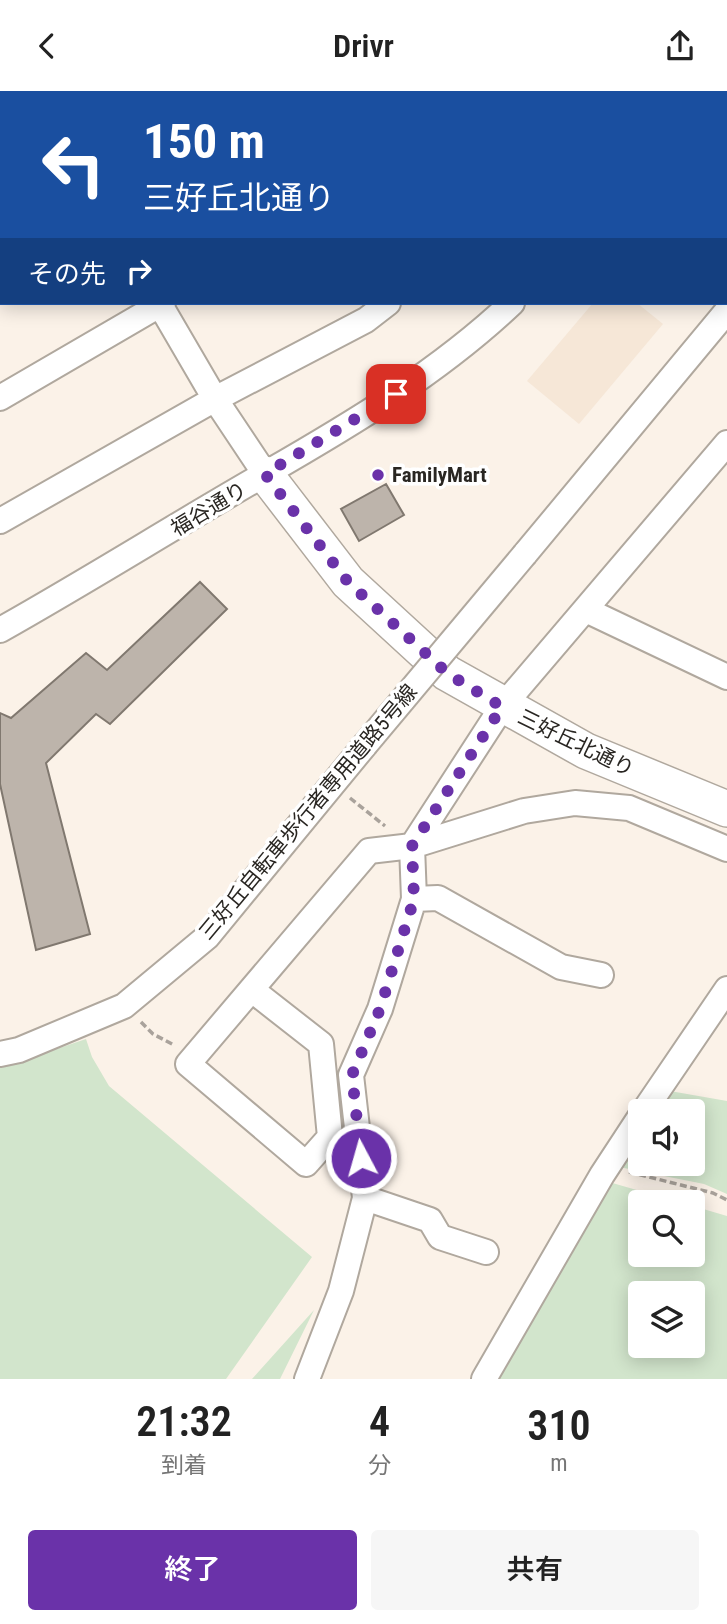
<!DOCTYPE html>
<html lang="ja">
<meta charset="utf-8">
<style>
:root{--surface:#fff;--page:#f6f6f6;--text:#222;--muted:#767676;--accent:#6a32a9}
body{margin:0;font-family:"Roboto Condensed","Noto Sans JP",sans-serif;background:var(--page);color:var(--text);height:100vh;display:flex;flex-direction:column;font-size:26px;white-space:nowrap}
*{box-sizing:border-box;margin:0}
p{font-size:23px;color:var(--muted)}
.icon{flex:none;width:38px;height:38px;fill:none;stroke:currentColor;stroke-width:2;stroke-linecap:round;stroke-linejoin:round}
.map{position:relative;height:1288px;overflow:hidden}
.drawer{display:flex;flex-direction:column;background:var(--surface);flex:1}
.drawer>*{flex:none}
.banner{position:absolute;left:0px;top:0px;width:728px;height:214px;box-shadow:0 4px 18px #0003;background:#1a4fa0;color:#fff;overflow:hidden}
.fabs{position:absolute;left:628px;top:1008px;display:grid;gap:14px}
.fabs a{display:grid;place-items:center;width:77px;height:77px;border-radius:7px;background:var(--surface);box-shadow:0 4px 18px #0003;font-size:35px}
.pin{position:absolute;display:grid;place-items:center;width:60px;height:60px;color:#fff;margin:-30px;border-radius:14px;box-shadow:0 4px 10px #0006}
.me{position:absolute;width:77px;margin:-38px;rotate:354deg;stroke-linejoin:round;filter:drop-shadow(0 0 5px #0008)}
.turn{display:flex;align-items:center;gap:24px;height:147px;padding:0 28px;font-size:32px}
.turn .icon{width:91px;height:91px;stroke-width:2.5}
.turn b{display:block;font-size:49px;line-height:60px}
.then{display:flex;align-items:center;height:66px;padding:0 28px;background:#0003;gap:14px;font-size:26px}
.eta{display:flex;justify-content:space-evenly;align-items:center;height:119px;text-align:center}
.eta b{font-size:42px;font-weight:600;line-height:49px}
.action{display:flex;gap:14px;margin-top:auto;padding:14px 28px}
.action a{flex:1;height:80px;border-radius:7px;background:var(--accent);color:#fff;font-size:28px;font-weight:600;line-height:80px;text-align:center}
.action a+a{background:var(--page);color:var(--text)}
header{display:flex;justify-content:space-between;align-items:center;height:91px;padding:0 28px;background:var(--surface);font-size:32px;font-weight:600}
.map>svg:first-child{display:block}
</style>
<header><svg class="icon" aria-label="back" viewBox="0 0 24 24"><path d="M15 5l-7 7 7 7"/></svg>Drivr<svg class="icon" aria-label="share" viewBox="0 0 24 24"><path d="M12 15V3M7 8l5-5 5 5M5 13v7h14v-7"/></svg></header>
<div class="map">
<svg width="727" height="1288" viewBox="0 0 727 1288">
<rect width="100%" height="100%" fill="#fbf2e8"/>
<path fill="#f6e7d7" d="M593 212H637L663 233 579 333 527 290Z"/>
<path fill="#d2e5cc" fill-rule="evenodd" d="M86 948 92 966 109 995 312 1166 226 1288H0V977Z
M670 1000 727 1010V1103L704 1093 619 1076 640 1044V1073H693V1020H656Z
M609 1091 678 1111H640V1164H693V1115L727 1125V1288H493ZM640 1202H693V1255H640Z
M314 1219 280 1288H252Z"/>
<path fill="#bdb4ab" stroke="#80786f" stroke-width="2" d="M386 393 404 424 359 450 341 418Z
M200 491 227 518 110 633 96 623 46 672 90 843 36 859 0 693V622L11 627 86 562 107 579Z"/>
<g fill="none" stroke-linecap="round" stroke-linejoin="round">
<g stroke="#b0a89e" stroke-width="28">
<path id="street" d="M63 2V0
M251 2V0
M413 2 414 0
M568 2 569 0
M655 2 656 0
M726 110 727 109
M0 172 2 171
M159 212 215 308 265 383
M0 307 163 212
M0 430 215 308 366 229 388 212
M525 463 727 220
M586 519 727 586
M0 539C89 489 176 434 265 383 352 333 439 281 512 212
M414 808 438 807 561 876 601 884
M252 899 321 953 330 1046 306 1073 188 973 369 760 412 755 524 720 575 712 629 717 727 758
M0 963 19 959 124 915 207 846 365 654
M644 1020 727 898
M365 1107 430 1129 440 1146 486 1161
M307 1288 341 1200 365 1107 351 984 380 918 414 808 412 755 502 616 727 352
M484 1288 602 1084 640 1026"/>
</g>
<g stroke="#b0a89e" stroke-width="38">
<path id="secondary" d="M265 383 348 491 447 582 586 660 727 718"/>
</g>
<path stroke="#a9a29b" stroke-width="3.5" stroke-dasharray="7 3.5" stroke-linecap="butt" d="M350 707 385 735
M141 931 153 943 174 954
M629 1081 713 1102 727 1109"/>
<use href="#street" stroke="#fff" stroke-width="24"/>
<use href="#secondary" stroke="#fff" stroke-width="35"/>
<g stroke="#b0a89e" stroke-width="28" stroke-linecap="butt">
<path id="street-bridge" d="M365 654 525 463"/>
</g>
<use href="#street-bridge" stroke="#fff" stroke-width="24"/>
</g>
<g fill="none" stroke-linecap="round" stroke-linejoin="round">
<path stroke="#6a32a9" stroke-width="12" stroke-dasharray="0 21.6" d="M361 1067 352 984 380 918 414 808 412 755 502 616 447 582 348 491 265 383 396 303"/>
</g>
<circle fill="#6a32a9" stroke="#fff" stroke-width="2.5" cx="378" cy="384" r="7"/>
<g text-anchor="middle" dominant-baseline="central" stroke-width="7" stroke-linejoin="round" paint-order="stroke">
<g font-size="21" font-weight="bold" fill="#292622" stroke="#fff" text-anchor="start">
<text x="392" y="384">FamilyMart</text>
</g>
<g font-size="21" fill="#292622" stroke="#fff">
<text transform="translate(209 418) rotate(-31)">福谷通り</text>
<text transform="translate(576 652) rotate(26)">三好丘北通り</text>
<text transform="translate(308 721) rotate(-50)">三好丘自転車歩行者専用道路5号線</text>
</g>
</g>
</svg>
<div class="fabs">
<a><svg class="icon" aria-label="sound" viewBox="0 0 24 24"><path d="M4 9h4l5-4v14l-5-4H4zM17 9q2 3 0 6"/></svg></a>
<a><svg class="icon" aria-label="search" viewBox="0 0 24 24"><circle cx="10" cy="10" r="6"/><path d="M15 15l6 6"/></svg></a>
<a><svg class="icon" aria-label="layers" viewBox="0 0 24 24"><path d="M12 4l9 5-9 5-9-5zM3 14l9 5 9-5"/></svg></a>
</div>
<div class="pin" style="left:396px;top:303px;background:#d93025"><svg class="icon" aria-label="arrive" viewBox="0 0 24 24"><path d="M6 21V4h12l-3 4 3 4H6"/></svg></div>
<svg class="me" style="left:361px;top:1067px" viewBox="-20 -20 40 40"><circle r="17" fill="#6a32a9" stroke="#fff" stroke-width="3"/><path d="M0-11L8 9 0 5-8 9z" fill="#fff"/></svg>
<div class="banner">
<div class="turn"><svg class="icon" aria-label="left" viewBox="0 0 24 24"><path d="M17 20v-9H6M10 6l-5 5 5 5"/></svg><div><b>150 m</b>三好丘北通り</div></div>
<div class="then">その先<svg class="icon" aria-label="right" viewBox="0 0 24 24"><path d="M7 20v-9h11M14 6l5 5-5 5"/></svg></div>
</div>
</div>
<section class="drawer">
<div class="eta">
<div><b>21:32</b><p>到着</p></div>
<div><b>4</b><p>分</p></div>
<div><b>310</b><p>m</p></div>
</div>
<div class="action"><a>終了</a><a>共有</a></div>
</section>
